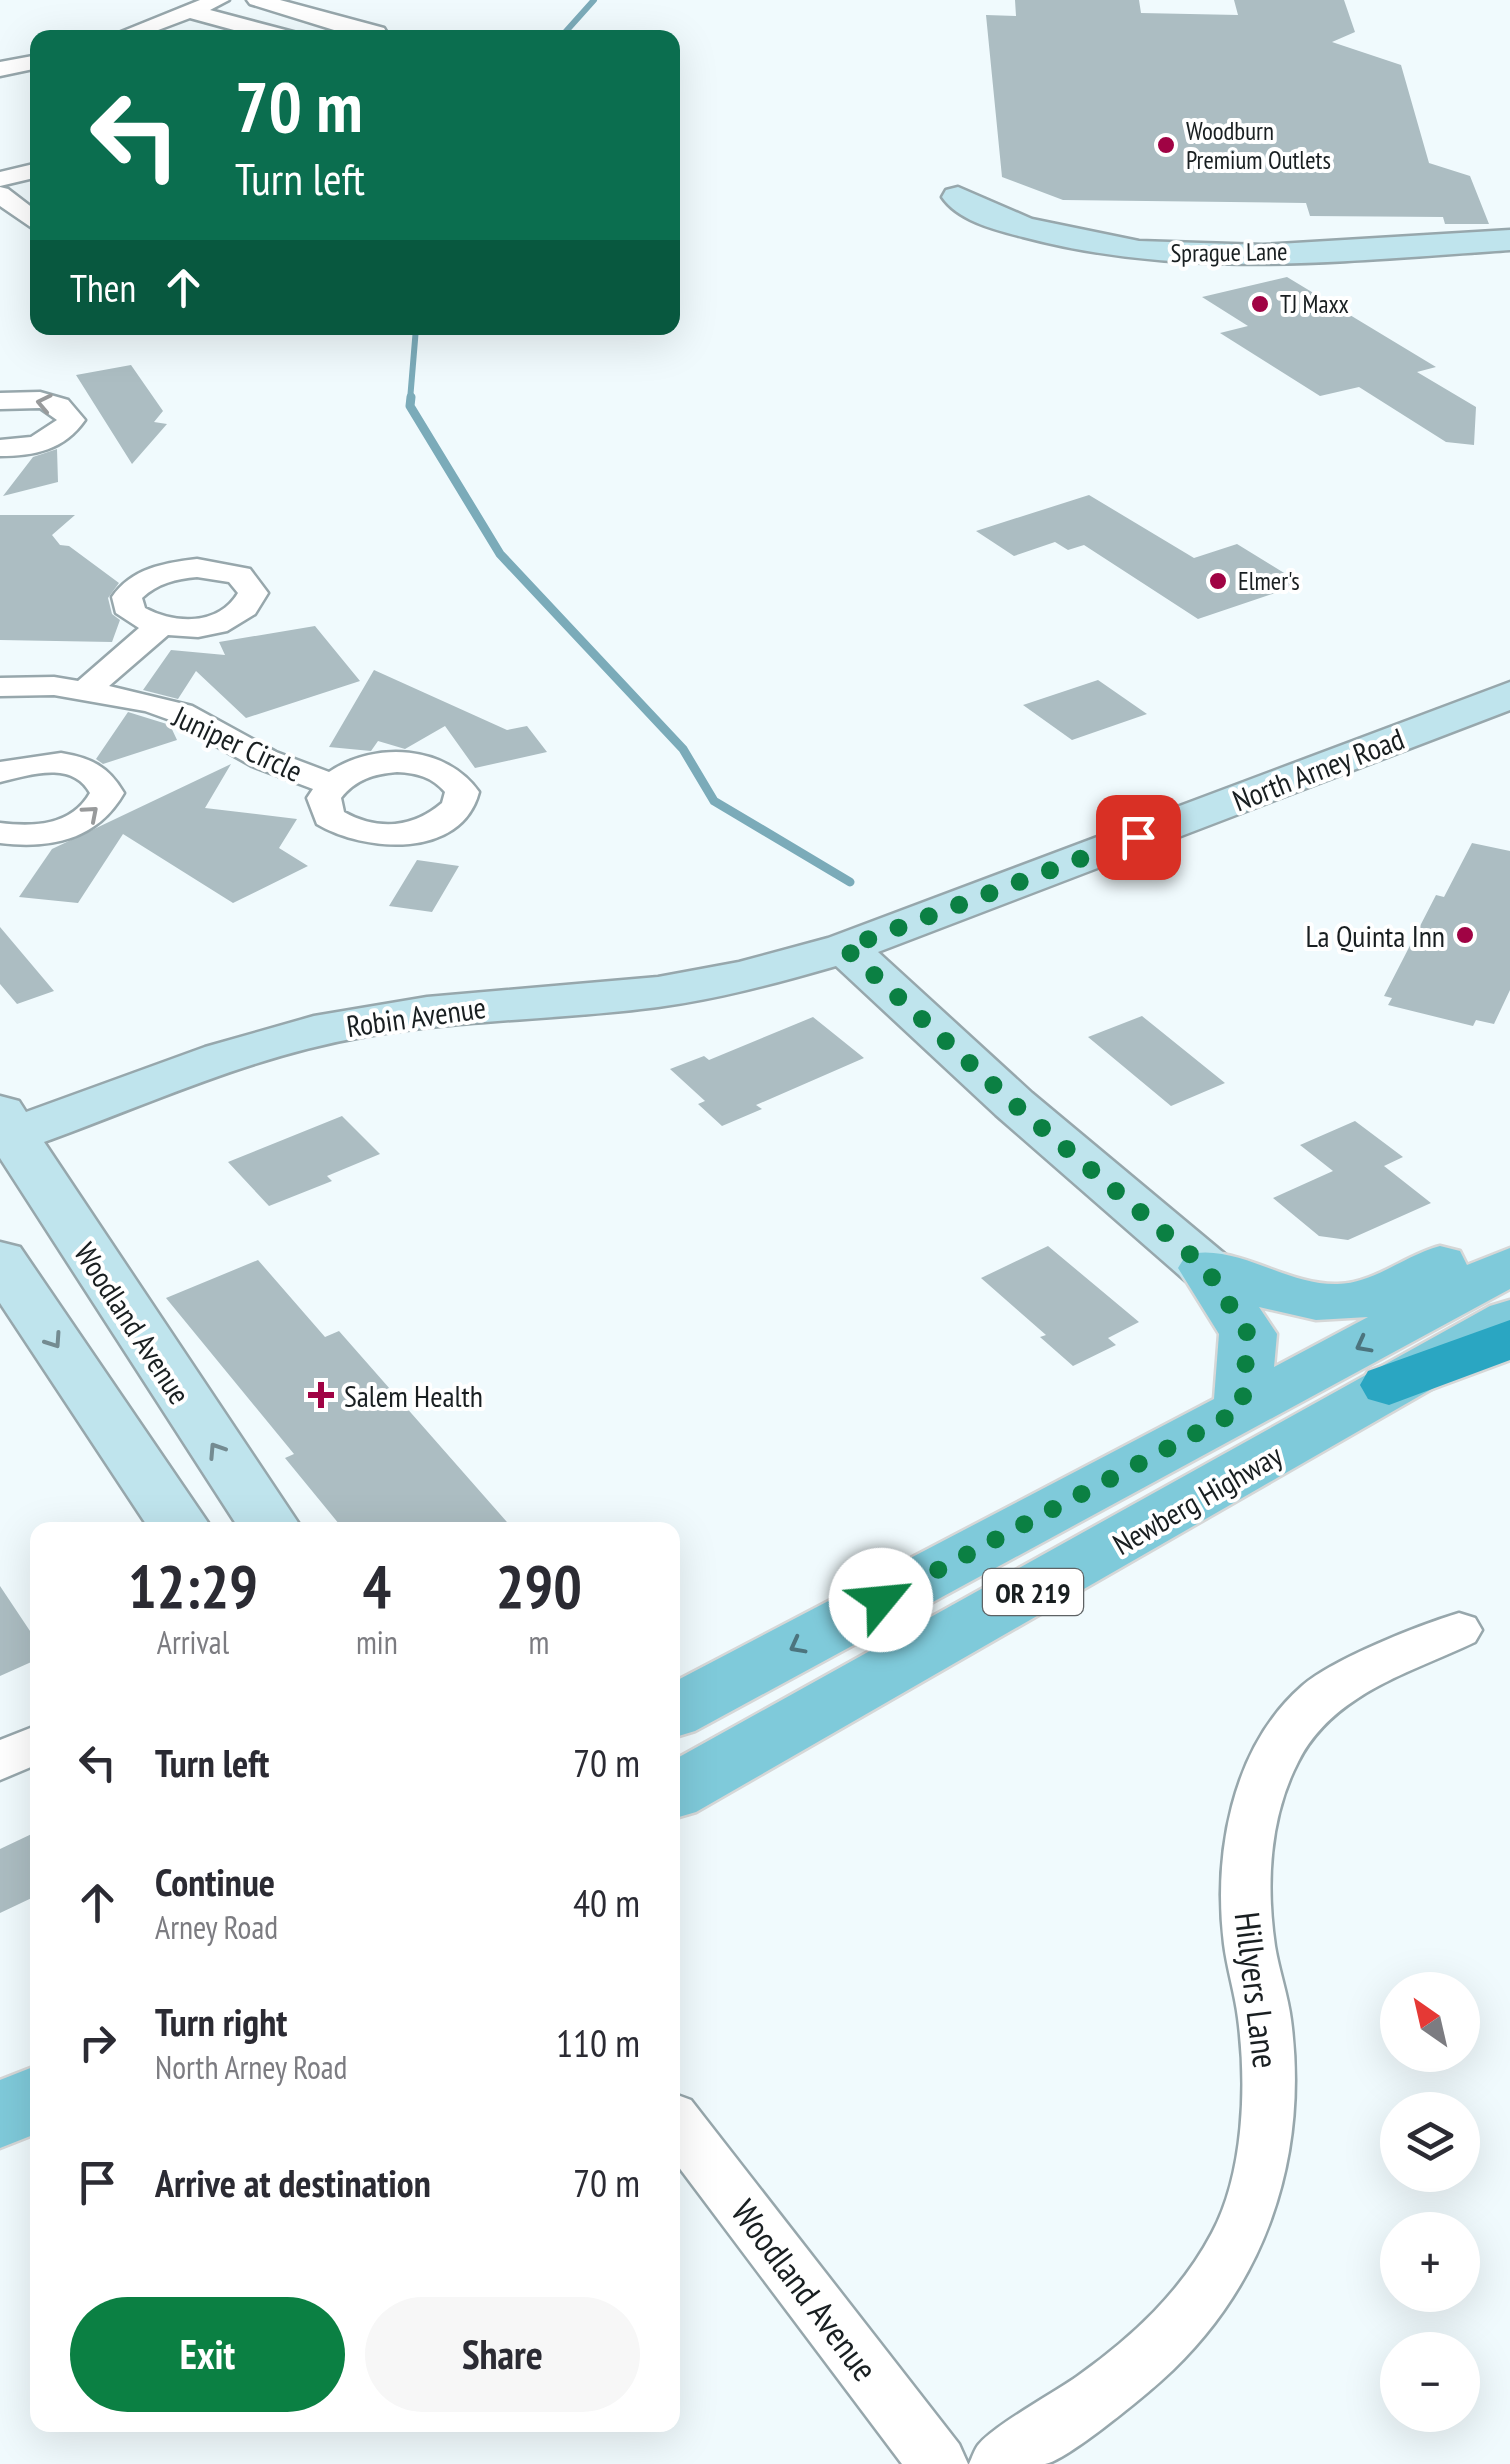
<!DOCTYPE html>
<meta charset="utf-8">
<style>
:root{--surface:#fff;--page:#f7f7f7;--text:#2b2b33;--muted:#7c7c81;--accent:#0b8043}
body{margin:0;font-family:"PT Sans Narrow",sans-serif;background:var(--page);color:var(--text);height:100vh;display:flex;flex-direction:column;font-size:38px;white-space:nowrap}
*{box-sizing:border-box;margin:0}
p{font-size:32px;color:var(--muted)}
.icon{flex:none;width:55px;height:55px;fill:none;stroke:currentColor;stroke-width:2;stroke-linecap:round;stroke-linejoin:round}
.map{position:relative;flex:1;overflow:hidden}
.side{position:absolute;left:30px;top:1522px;width:650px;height:910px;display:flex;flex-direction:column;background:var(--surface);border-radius:20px;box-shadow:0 10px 40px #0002}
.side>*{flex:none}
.top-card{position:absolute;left:30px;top:30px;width:650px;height:305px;border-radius:20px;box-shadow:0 10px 40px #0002;background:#0b6e4f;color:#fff;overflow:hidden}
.needle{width:65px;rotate:326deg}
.buttons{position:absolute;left:1380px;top:1972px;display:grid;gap:20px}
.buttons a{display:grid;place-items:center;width:100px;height:100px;border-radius:50%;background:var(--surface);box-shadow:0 10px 40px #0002;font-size:50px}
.pin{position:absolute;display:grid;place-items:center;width:85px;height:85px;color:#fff;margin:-42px;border-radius:20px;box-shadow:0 5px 15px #0006}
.me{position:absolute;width:110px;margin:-55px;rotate:62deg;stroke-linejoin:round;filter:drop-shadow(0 0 8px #0008)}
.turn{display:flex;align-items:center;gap:35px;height:210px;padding:0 40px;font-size:45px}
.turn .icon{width:130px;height:130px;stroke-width:2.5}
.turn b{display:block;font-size:70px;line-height:85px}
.then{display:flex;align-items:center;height:95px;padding:0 40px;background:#0003;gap:20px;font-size:38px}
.eta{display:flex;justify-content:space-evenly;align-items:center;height:170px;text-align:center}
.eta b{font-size:60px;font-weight:700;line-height:70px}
.primary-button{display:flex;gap:20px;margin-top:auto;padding:20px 40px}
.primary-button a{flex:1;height:115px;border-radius:60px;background:var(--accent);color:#fff;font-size:40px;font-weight:700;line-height:115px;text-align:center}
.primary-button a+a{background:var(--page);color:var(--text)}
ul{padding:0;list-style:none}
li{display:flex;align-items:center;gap:30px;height:140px;padding:0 40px}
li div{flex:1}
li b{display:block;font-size:38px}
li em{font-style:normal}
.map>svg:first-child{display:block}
</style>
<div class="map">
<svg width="1510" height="2464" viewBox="0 0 1510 2464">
<rect width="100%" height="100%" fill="#f0fafd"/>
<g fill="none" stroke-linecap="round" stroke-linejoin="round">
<path stroke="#7babb9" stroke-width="6" d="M560 38 594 0
M410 400 416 328"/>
<path stroke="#7babb9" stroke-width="9" d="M411 397 410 406 500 554 683 749 714 801 850 882"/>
</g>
<path fill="#acbdc2" d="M1015 0H1139L1141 13 1238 15 1234 0H1344L1355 32 1332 42 1401 65 1429 163 1470 176 1489 224H1445L1443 217 1310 216 1306 203 1063 200 1002 177 986 15 1016 16Z
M1287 277 1436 367 1417 372 1476 407 1474 445 1446 442 1359 387 1320 396 1220 333 1248 326 1202 297Z
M131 365 163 411 154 422 167 424 132 464 76 375Z
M57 449 58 482 3 496 33 457Z
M1089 495 1194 558 1237 544 1302 584 1198 619 1084 545 1068 550 1055 542 1014 556 976 531Z
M0 515H75L52 535 60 545 69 546 119 583 108 598 112 614 120 620 112 642 0 640Z
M315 626 360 681 246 718 196 671 178 699 143 690 171 650 225 655 219 642Z
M374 670 507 730 527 726 547 752 475 768 445 726 405 749 378 741 371 751 329 747Z
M1098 680 1147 714 1072 740 1023 705Z
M128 712 170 725 177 740 103 764 96 759Z
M231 764 205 808 297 819 279 848 308 866 233 903 123 834 78 903 19 897 52 849Z
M1472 843 1510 851V990L1494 1024 1476 1020 1473 1026 1388 1005 1392 998 1384 996 1436 895 1444 897Z
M417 860 459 866 432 912 389 906Z
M0 927 54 991 17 1004 0 984Z
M1142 1016 1225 1083 1171 1106 1088 1037Z
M813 1017 864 1058 756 1105 762 1109 722 1126 698 1104 705 1101 670 1069 704 1056 709 1060Z
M342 1116 380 1154 327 1176 332 1181 269 1206 228 1162Z
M1355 1121 1403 1157 1384 1166 1431 1203 1348 1240 1319 1236 1273 1198 1333 1171 1300 1145Z
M1048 1246 1139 1322 1108 1338 1116 1345 1073 1366 1040 1337 1046 1335 981 1278Z
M258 1260 325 1337 339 1331 514 1530H344L285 1458 294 1454 166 1298Z
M0 1586 38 1643V1659L0 1676Z
M38 1831V1895L0 1913V1849Z"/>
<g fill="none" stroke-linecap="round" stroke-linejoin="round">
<g stroke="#97a7ac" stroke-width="5">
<path id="street" d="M200 0H229L210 10 297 33 299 38H263L190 18 137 38H106Z
M247 0H280L384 28 387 33 384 38H360L250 4Z
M38 55V68L0 76V62Z
M38 163V177L0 186V172Z
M0 187 8 189 38 212V232L0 206Z
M40 392 68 400 85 420C64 450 35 456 0 456V440L31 437 57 420 40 408 0 409V393Z
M197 559 250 569 268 593 255 614 227 631 198 637 168 635 109 686 192 706 276 752 329 772C375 741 446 745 479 792 461 860 364 852 317 824L307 798 313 789 252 766 170 720 145 711 54 695 0 696V678L54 677 78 681 139 628 116 613 112 597C132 568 164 563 197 559ZM197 577 229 582 238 593C218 626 175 624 145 608L142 598C158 583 176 579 197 577ZM397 772C417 773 432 777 445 792L442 803C413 828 378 831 344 812L341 798C356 779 374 774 397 772Z
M61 753C91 758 108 766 124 793 97 840 51 849 0 843V823C34 827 71 826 90 793 72 760 29 775 0 782V762Z
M1459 1613 1475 1618 1482 1630 1475 1642C1410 1673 1333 1693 1298 1762 1269 1818 1266 1885 1275 1946 1279 1971 1288 1995 1291 2020 1309 2158 1265 2288 1161 2381 1142 2398 1066 2461 1045 2464 1021 2464 994 2464 969 2464 972 2458 975 2448 979 2444 996 2424 1054 2393 1079 2375 1132 2337 1181 2292 1212 2233 1244 2173 1247 2085 1238 2018 1235 1993 1227 1969 1224 1944 1213 1856 1231 1748 1302 1686 1333 1659 1419 1625 1459 1613Z
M38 1725V1764L0 1780V1740Z
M672 2093 691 2100 959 2444 968 2464H902L672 2158Z"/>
</g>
<g stroke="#97a7ac" stroke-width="5">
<path id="secondary" d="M958 187 1032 219 1139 241 1263 245 1510 230V250C1346 261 1184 280 1023 237 996 230 958 221 942 197L946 190Z
M1510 682V710L878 952 1032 1093 1226 1255 1234 1268 1226 1281 1206 1286 1186 1281 996 1115 836 966C777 983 718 999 658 1007 559 1020 460 1019 362 1037 252 1056 149 1104 44 1142L303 1530H240L0 1158V1096L19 1101 26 1112 205 1047 314 1016 427 997 658 977 739 962 828 938Z
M0 1242 20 1247 213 1530H150L0 1303Z"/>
</g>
<g stroke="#d6d7d7" stroke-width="5">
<path id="primary" d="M1440 1246 1460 1251 1467 1265 1510 1248V1289L695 1731 672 1738V1683L1214 1399 1219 1334 1178 1268 1186 1255C1236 1242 1286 1286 1338 1284 1375 1283 1405 1255 1440 1246ZM1259 1307 1316 1320 1368 1317 1274 1367 1277 1334Z
M1510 1300V1344L696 1812 672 1819V1761L1490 1306Z
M38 2065V2133L0 2148V2080Z"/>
</g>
<g stroke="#d6d7d7" stroke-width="5">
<path id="highway" d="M1510 1320V1360L1389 1405 1368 1399 1360 1385 1368 1371Z"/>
</g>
<use href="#street" fill="#fff" fill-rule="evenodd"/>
<use href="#secondary" fill="#bfe4ed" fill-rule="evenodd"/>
<use href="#primary" fill="#7fcada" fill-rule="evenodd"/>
<use href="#highway" fill="#2aa6c2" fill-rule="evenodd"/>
</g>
<defs><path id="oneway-chevron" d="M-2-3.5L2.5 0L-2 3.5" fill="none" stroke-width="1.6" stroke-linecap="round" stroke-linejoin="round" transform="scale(2.5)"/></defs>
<g stroke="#989a9b">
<use href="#oneway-chevron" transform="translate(44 403) rotate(-168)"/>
<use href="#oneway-chevron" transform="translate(91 813) rotate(-41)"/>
</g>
<g stroke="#748b91">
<use href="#oneway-chevron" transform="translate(54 1341) rotate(56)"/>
<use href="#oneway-chevron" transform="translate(216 1450) rotate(-123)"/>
</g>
<g stroke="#4c747e">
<use href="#oneway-chevron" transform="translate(1363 1345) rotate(152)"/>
<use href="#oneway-chevron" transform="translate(797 1646) rotate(152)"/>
</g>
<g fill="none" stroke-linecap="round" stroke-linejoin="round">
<path stroke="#0b8043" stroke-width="18" stroke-dasharray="0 32.4" d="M881 1600 1242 1409 1248 1334 1206 1268 1014 1104 845 948 1138 837"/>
</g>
<g fill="#a00344" stroke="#fff" stroke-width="4">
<circle cx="1166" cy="145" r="10"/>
<circle cx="1260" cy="304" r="10"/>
<circle cx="1218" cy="581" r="10"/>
<circle cx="1465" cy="935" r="10"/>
<path d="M316 1380h10v10h10v10h-10v10h-10v-10h-10v-10h10z"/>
</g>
<g text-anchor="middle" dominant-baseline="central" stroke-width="8" stroke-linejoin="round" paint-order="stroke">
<g font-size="25" fill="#191f21" stroke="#fff" text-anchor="start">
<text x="1186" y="131">Woodburn<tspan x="1186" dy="29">Premium Outlets</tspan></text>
<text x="1280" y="304">TJ Maxx</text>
<text x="1238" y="581">Elmer's</text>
</g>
<g font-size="25" fill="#191f21" stroke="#fff">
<text transform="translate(1229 252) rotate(-1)">Sprague Lane</text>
</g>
<rect fill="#fff" stroke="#5e6264" stroke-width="2.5" x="983" y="1569" width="100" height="46" rx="8"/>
<g font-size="28" font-weight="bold" fill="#191f21">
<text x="1033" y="1592">OR 219</text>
</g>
<g font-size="30" fill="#191f21" stroke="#fff">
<text transform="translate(238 743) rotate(25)">Juniper Circle</text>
<text transform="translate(1318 769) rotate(-21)">North Arney Road</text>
<text transform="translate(416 1016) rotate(-8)">Robin Avenue</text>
<text transform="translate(133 1323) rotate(57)">Woodland Avenue</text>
<text transform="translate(1197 1499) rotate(-30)">Newberg Highway</text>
</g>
<g font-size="30" fill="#191f21" stroke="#fff" text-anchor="end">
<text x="1445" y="935">La Quinta Inn</text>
<text x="344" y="1395" text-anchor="start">Salem Health</text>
</g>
<g font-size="35" fill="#191f21" stroke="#fff">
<text transform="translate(1257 1990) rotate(83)">Hillyers Lane</text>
<text transform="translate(805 2290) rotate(53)">Woodland Avenue</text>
</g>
</g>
</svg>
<div class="buttons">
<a><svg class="needle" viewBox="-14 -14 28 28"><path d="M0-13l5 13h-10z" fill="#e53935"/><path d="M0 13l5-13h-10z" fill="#7c7c81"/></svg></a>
<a><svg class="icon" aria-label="layers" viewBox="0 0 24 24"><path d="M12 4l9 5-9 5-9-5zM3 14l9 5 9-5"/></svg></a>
<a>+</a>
<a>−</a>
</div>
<div class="pin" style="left:1138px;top:837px;background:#d93025"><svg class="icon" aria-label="arrive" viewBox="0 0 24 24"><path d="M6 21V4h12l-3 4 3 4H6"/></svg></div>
<svg class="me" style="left:881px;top:1600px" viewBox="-20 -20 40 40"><circle r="19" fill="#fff"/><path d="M0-13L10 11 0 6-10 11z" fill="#0b8043"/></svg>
<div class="top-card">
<div class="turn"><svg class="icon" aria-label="left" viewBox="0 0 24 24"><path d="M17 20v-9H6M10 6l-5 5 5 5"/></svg><div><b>70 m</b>Turn left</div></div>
<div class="then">Then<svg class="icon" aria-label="ahead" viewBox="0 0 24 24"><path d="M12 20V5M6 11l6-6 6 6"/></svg></div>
</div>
<section class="side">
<div class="eta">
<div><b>12:29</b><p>Arrival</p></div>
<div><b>4</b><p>min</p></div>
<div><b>290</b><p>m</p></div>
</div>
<ul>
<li><svg class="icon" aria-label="left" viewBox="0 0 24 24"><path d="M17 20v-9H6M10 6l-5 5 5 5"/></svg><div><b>Turn left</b></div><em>70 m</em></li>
<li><svg class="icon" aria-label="ahead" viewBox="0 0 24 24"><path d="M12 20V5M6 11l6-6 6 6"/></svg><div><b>Continue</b><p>Arney Road</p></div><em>40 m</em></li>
<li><svg class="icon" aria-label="right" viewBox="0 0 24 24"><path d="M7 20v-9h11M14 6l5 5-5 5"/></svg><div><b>Turn right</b><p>North Arney Road</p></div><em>110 m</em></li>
<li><svg class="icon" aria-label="arrive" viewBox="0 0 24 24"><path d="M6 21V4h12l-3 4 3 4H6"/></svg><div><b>Arrive at destination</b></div><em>70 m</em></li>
</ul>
<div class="primary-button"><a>Exit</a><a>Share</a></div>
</section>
</div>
